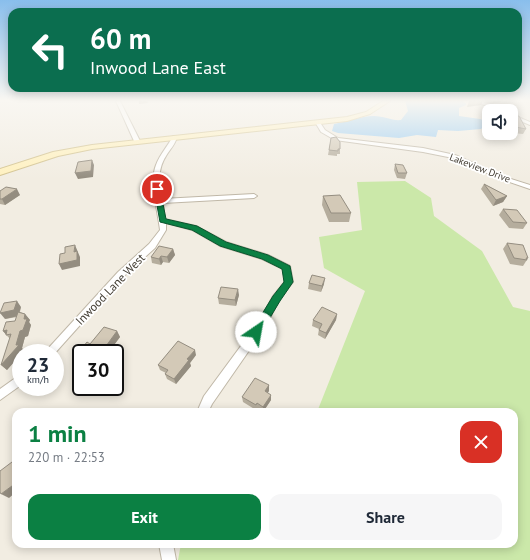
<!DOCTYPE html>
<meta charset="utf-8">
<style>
:root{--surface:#fff;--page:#f6f6f7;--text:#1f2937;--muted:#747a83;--accent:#0b8043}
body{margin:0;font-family:"PT Sans",sans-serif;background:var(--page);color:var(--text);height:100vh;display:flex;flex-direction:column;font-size:15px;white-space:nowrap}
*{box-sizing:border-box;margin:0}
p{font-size:13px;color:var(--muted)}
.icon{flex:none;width:22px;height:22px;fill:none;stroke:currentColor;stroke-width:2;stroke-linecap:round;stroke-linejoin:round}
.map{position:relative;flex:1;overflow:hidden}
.panel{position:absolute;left:12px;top:408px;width:506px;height:140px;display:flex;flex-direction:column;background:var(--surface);border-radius:12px;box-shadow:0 2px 10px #0003}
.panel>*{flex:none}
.hud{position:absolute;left:8px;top:8px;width:514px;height:84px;border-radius:12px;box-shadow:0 2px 10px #0003;background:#0b6e4f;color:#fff;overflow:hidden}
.fabs{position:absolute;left:482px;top:104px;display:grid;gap:8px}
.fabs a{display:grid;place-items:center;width:36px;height:36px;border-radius:8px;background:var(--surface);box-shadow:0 2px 10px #0003;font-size:20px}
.speed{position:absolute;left:12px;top:344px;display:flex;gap:8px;font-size:20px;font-weight:700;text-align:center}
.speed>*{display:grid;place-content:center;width:52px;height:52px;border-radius:50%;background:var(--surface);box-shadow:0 2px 10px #0003;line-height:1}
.speed small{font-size:10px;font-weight:400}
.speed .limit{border:2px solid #111;border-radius:6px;background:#fff;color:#111}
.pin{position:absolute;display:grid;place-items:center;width:34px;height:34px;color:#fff;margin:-17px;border:2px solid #fff;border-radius:50%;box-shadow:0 1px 4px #0007}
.me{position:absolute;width:44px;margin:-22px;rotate:33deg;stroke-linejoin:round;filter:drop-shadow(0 0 3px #0008)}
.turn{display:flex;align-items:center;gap:14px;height:84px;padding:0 16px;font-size:18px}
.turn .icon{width:52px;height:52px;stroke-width:2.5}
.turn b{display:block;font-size:28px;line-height:34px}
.round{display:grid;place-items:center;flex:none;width:42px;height:42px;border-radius:12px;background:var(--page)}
.headline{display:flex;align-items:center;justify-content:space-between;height:68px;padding:0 16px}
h1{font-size:24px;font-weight:700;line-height:30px;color:var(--accent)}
.action{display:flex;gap:8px;margin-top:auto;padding:8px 16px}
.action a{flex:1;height:46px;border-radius:12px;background:var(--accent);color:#fff;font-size:16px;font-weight:700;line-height:46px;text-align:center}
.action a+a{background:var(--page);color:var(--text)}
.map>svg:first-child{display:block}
</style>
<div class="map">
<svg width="530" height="560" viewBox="0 0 530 560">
<rect width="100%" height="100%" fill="#f2ede2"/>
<path fill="#cbe8a9" d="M405 181 431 198 434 216 482 251 513 307 530 311V560H178L181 544H514V412H317L365 291 324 268 319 237 362 230 357 182Z"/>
<path fill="#9bcdf2" d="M405 101H462L466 103V105L459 108V116L480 119 488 122 481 129 458 131 438 130 436 137 417 135 399 138 338 133 332 131 334 124C346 122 361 116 374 116 384 116 392 121 401 120L408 111Z"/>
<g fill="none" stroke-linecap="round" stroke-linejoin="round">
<g stroke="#c0b8a8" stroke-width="2">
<path id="street" d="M116 101H120L140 141 139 142 134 141Z
M475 101H480L504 111H498Z
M511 114 530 122V125L511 117Z
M315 121H319L325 130 338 138 423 148 455 155 505 177 530 185V189L501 179 453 158 423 152 335 140 321 132 315 122Z
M173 136 177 137C175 145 170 149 166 156 157 170 159 184 162 199L254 194 257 196 254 198 163 203 165 219 196 226 226 242 268 255 290 266 293 282 279 300 266 326 212 404 208 412H197L204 396 260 320 273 296 285 281 283 269 262 259 220 246 192 230 166 223V230L155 248 124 276 55 353H44L118 272 149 244 160 230C158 212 149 182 156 165 160 154 168 146 173 136Z
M21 374V385L0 400V389Z
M159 544H173L176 560H162Z"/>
</g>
<g stroke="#d3c390" stroke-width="2">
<path id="secondary" d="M383 101H390L370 114 347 121 92 149 58 156 0 175V169L53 152 92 145 347 117 366 112Z"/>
</g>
<use href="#street" fill="#fff" fill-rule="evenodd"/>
<use href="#secondary" fill="#fff1bf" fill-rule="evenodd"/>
</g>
<path fill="#b5ad9d" d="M483 101H501V102L490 104Z
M511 116 526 129 523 134 513 133 511 128Z
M331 138 340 149V154H337V156L328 155Z
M395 164 407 173 405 179 397 178 394 170Z
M484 184 507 196 503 202 493 206 481 189Z
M0 191 20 195 5 205 0 204Z
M323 196 351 213 349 222H329L322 205Z
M503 209 527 223 523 229 509 228 499 215Z
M507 243 528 258 523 266 510 264 503 249Z
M173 249 175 255 169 263 163 262 161 265 152 263 151 257Z
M309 283 324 284 321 292 308 289Z
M239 295 236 306 219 304 218 298Z
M21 307 20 312 25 314 30 320 29 322 31 325 28 336 25 337 22 348 24 351 22 353H21V354L7 370 1 365 10 339 3 331 15 321 17 317 5 319Z
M337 314 336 320 325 339 318 335 319 329 312 326 313 320Z
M117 331 120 337 108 353H81V367L80 366 76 361 77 360 75 357 90 344Z
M196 355 190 363 191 366 176 384 167 379 165 374 166 373 160 370 158 365Z
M269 385V391L267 393 271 400 263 412 257 408 256 410 243 402 242 397Z"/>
<path fill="#948d80" d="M139 101H147L148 103 139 104Z
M469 101H483L481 105 467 107Z
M491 101H501V102L490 104Z
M92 160 94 165 93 177 78 179 75 173Z
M17 189 20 195 5 205 2 199Z
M507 196 503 202 493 206 496 200Z
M75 245 80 257V266L62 270 59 264 74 252Z
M173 249 175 255 169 263 167 257Z
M161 256 163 262 161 265 159 259Z
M325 278 324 284 321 292 322 286Z
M238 289 239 295 236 306 235 300Z
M17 301 21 307 18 316 5 319 0 313Z
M25 314 30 320 29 322 31 325 28 336 25 337 22 348 24 351 22 353H21V354L7 370 1 365 24 319Z
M337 314 336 320 325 339 326 333Z
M7 330 6 335 8 337 3 331Z
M117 331 120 337 108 353H101Z
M195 350 196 355 190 363 191 366 176 384 174 379 187 359Z
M269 385V391L265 397V391Z
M271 395V400L263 412V407Z
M16 483V492L9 498 1 494Z"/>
<path fill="#d3c9b7" stroke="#948d80" d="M511 116H519L526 129 516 127Z
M336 137 340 142V149H338V151L329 150 331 138Z
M92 160 91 171 75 173 78 162Z
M395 164 403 165 407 173H398Z
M484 184 507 196 496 200Z
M6 187 17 189 2 199H0V191Z
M340 195 351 213H331L323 196Z
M503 209 517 210 527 223 513 222Z
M507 243 523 245 528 258H526L527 260 514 258Z
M75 245 74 252 77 251V260L59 264 60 254 65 253V247Z
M159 246 173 249 167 257 161 256 159 259 151 257Z
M312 275 325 278 322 286 309 283Z
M221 287 238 289 235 300 218 298Z
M17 301 14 310 0 313 4 303Z
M322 307 337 314 326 333 319 330 322 324 313 320Z
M18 312 25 314 24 319H27L23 330 20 331 16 345H19L1 365 11 334 6 335 7 330 3 331 6 322 15 321Z
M104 327 117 331 101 353H81V362L76 361 79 358 75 357 87 342 90 344Z
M178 341 195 350 187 359 189 360 174 379 165 374 168 370 158 365Z
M255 378 269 385 265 391 271 395 263 407 257 403 256 405 242 397Z
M16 459V483L1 494 0 492V471Z"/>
<linearGradient id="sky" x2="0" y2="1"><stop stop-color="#89beec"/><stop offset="0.56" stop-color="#f9f7f2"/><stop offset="1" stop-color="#f9f7f2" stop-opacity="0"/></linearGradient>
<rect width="530" height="179" fill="url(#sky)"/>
<path fill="#0b8043" stroke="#07532c" d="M157 187 160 189 166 219 197 226 226 242 268 255 290 266 293 282 280 301 259 336 256 337 252 336 251 332 273 296 284 282 282 269 262 259 220 246 192 230 160 222 154 189Z"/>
<g text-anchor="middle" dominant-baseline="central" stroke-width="3.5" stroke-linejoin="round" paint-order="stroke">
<g font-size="10" fill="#433d33" stroke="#fff">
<text transform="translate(480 168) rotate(21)">Lakeview Drive</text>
</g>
<g font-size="12" fill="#433d33" stroke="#fff">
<text transform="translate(110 289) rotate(-46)">Inwood Lane West</text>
</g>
</g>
</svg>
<div class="fabs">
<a><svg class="icon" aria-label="sound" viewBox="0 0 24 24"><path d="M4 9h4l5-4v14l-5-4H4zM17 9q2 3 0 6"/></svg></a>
</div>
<div class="speed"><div>23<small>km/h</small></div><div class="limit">30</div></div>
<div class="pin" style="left:157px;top:189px;background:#d93025"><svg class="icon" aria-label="arrive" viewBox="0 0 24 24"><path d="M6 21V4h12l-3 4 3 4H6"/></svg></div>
<svg class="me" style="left:256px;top:332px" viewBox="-20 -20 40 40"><circle r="19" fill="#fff"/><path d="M0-13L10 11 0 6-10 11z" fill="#0b8043"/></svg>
<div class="hud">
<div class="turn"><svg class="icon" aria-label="left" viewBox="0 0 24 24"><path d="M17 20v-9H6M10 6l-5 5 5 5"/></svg><div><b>60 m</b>Inwood Lane East</div></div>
</div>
<section class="panel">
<div class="headline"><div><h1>1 min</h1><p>220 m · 22:53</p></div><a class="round" style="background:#d93025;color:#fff"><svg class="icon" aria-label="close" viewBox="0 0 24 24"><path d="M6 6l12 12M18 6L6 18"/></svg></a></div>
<div class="action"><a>Exit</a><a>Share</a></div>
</section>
</div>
